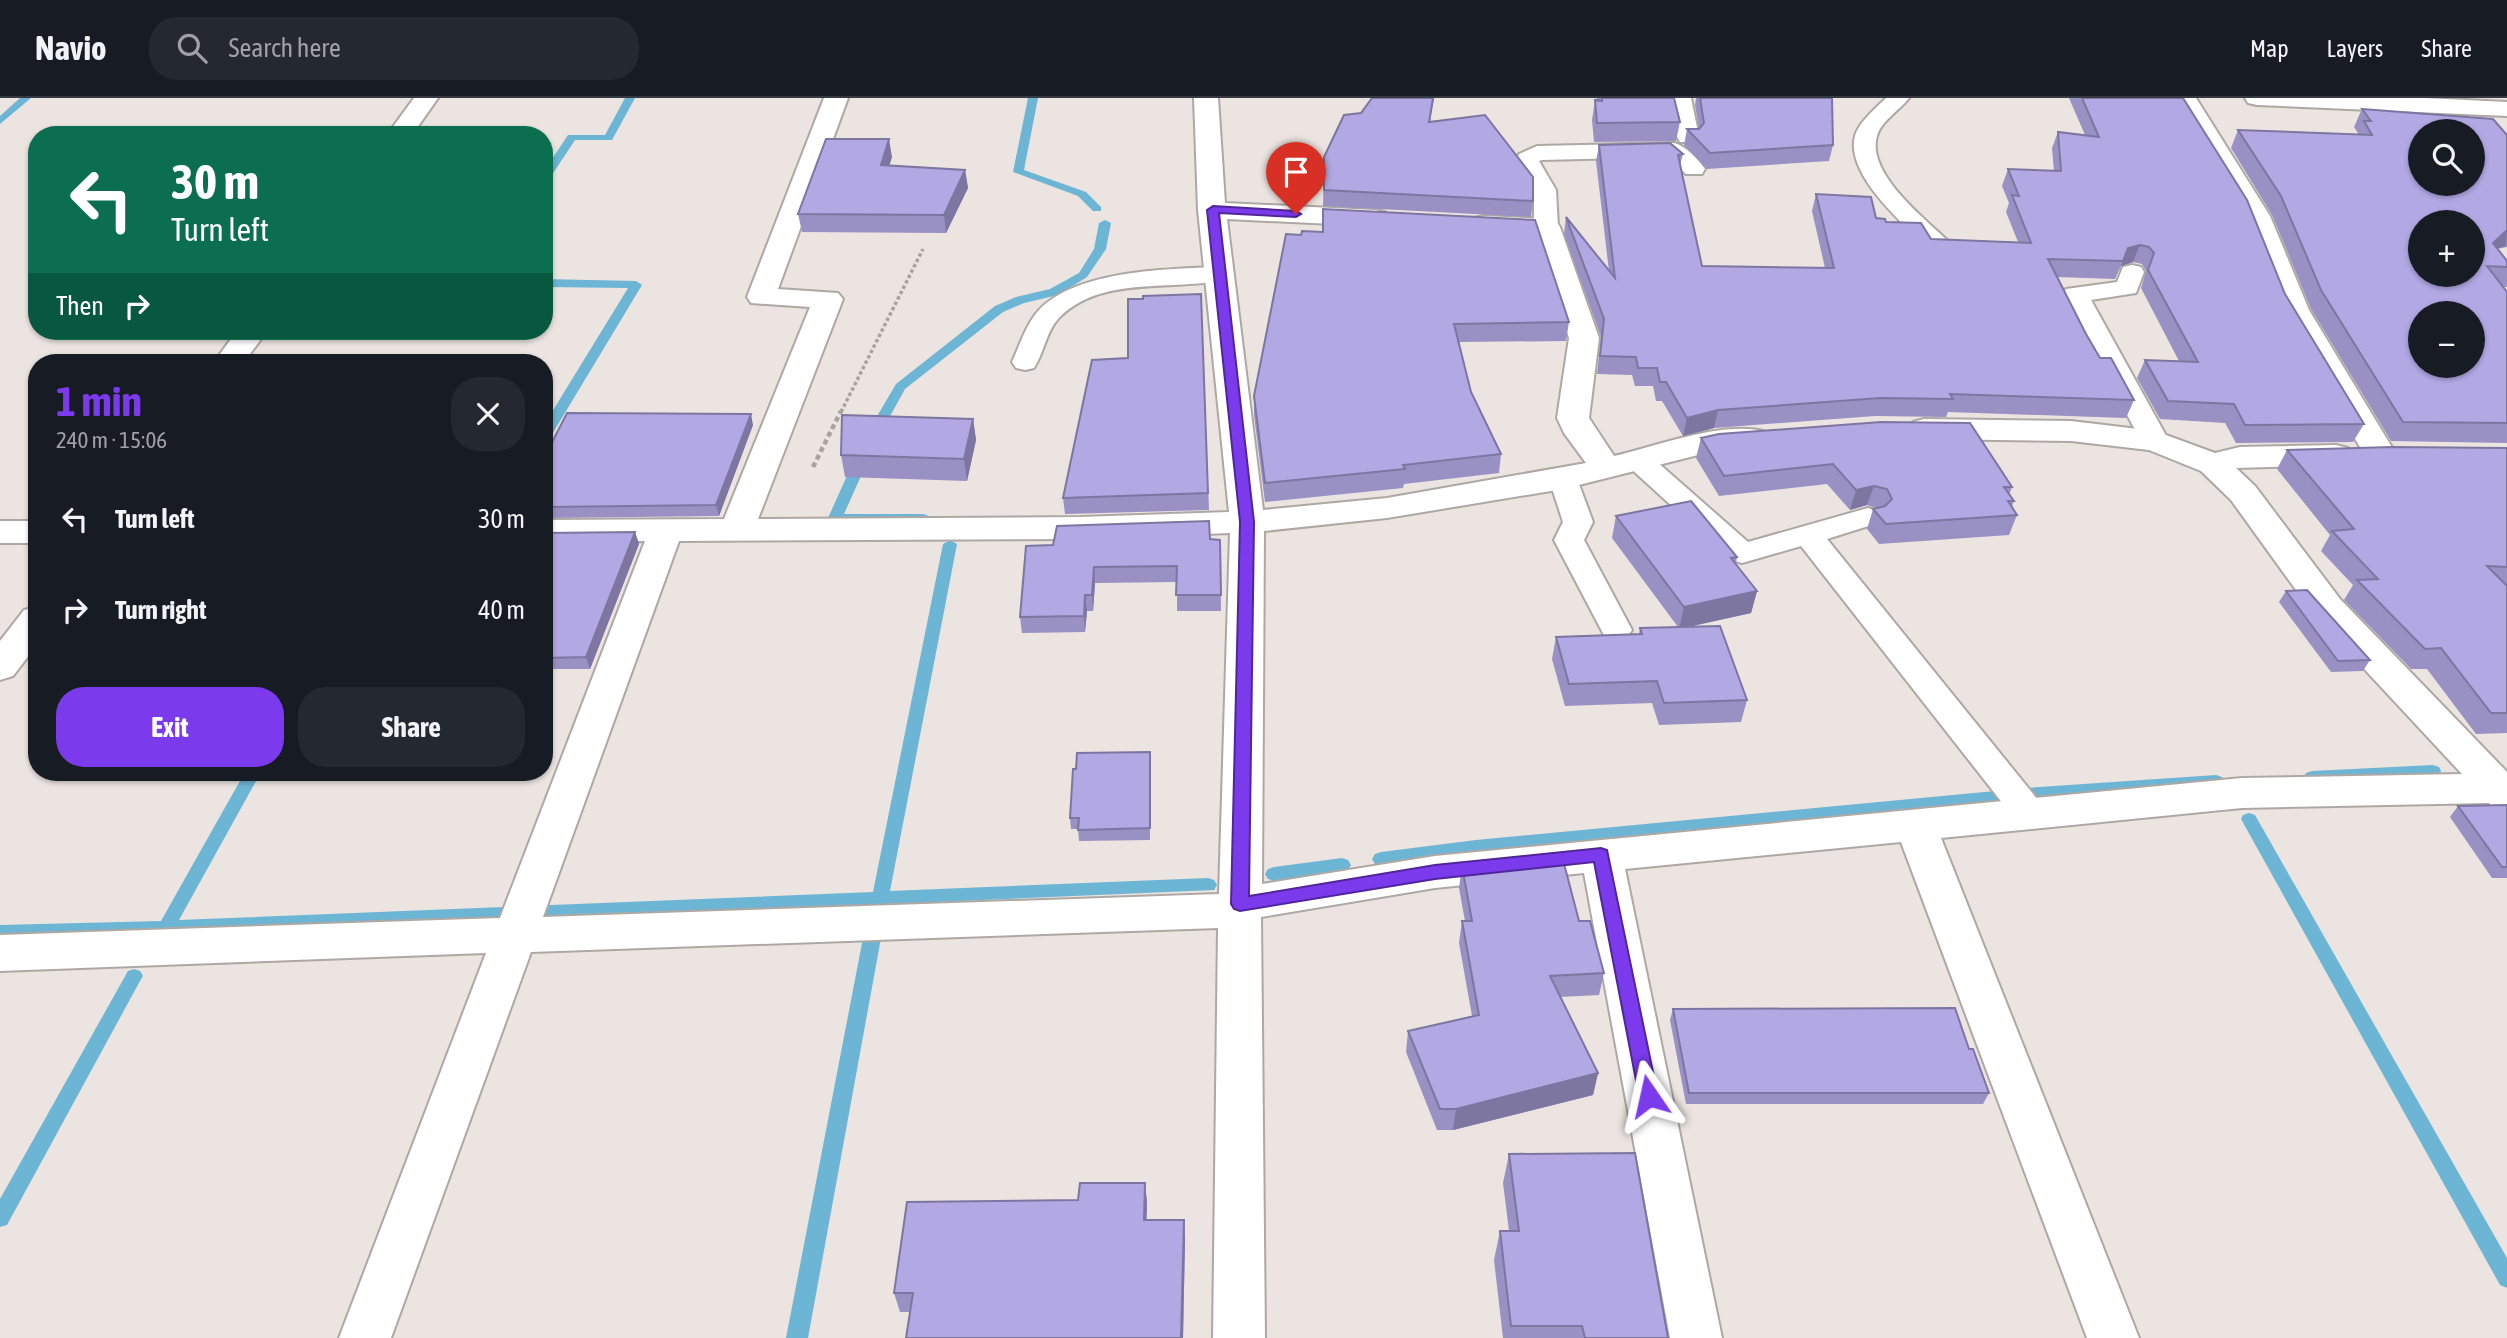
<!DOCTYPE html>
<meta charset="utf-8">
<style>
:root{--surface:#171b24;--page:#242831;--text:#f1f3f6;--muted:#9ea1a6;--line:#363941;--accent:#7c3aed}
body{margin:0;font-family:"Asap Condensed",sans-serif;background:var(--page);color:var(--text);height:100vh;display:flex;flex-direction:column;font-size:26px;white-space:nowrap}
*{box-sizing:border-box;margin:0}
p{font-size:23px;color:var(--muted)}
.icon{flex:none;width:38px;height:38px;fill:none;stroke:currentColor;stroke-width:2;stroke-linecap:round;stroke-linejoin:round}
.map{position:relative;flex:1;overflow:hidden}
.details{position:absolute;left:28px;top:256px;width:525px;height:427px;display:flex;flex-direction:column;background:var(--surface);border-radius:28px;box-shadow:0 2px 5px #0004}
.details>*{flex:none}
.top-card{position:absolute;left:28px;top:28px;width:525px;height:214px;border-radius:28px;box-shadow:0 2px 5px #0004;background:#0b6e4f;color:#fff;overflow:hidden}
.buttons{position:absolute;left:2408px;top:21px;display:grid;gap:14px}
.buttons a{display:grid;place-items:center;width:77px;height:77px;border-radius:50%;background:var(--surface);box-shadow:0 2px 5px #0004;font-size:35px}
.pin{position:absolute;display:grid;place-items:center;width:60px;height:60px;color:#fff;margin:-72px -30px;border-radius:50% 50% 50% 0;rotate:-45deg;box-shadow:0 0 7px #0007}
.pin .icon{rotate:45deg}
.me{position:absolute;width:77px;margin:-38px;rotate:349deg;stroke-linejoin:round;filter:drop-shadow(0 0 5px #0008)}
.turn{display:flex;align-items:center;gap:24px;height:147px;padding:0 28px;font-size:32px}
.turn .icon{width:91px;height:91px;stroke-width:2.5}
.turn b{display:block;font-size:49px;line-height:60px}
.then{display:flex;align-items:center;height:66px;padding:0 28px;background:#0003;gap:14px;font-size:26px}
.round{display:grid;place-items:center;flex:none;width:74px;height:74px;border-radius:28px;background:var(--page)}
.head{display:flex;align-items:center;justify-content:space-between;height:119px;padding:0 28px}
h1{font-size:42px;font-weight:700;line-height:52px;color:var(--accent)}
.primary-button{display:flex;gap:14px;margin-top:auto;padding:14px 28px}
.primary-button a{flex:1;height:80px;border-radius:28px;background:var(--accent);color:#fff;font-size:28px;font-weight:700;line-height:80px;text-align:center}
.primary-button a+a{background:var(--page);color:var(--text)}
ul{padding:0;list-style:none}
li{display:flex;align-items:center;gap:21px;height:91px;padding:0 28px}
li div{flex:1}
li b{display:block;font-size:26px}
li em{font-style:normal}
header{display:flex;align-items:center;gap:42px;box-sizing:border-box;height:98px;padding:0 35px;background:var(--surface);border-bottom:2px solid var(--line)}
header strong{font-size:33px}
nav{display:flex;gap:38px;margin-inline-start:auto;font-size:24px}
.search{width:490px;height:63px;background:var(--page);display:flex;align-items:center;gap:18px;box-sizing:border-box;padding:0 24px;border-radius:28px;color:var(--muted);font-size:26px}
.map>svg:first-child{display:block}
</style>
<header>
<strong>Navio</strong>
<div class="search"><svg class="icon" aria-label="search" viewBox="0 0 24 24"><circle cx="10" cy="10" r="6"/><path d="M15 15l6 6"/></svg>Search here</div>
<nav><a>Map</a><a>Layers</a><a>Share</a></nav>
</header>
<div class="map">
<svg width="2507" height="1240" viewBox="0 0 2507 1240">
<rect width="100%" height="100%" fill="#ebe4e0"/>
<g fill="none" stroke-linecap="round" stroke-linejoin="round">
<path fill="#6db5d5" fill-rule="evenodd" d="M20 0H31L0 26V18Z
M625 0H635L612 42H575L548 83 544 84V73L568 37H605Z
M1028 0H1038L1024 72 1086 94 1101 109V113H1093L1078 98 1013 74Z
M1105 122 1111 125 1106 151 1087 179 1058 197 1024 205 1003 214 905 291 878 340H868L866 337 896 286 995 208 1016 199 1050 191 1079 175 1094 151 1099 125Z
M544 181 636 183 642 187 551 338 544 342V327L628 190 544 189Z
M862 356 869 360 844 416H922L927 417 929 420 927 423H830L828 420 855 360Z
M950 442 957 446 890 793 1208 780 1214 782 1217 787 1214 792 166 837 0 841V827L161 823 245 674H261L179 822 873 794 943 446Z
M2433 667 2439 669 2441 673 2439 677 2433 679 2312 685 2306 683 2304 679 2306 675 2312 673Z
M2216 677 2222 679 2224 683 2222 687 2216 689 2025 702 2019 700 2017 696 2019 692 2025 690Z
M1995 693 2001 695 2003 699 2001 703 1995 705 1476 754 1381 768 1375 766 1372 761 1375 756 1381 754 1476 742Z
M2249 715 2255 717 2507 1160V1190L2500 1187 2241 721 2243 717Z
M1342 760 1348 762 1351 767 1348 772 1342 774 1274 783 1268 781 1265 776 1268 771 1274 769Z
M872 833 878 835 881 840 808 1240H786L863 840 866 835Z
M134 871 140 873 143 878 140 883 7 1127 0 1129V1101L128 873Z"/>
<g stroke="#aea8a4" stroke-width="4">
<path id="lane" d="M1669 0H1691L1699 39 1696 44H1680L1677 39Z
M1886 0H1909C1900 12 1881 23 1877 38 1866 75 1924 120 1947 142L1951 147 1947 152C1942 153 1937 155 1931 152 1924 149 1917 140 1911 134 1890 113 1846 71 1855 38 1859 24 1876 10 1886 0Z
M1674 45C1686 48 1698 61 1705 71L1702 76H1686L1668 59 1542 62 1539 63 1556 92 1558 129 1554 134H1538L1534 129V92L1516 61 1519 56 1537 48Z
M2132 167 2141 169 2144 174 2136 195 2091 202 2169 343 2165 349 2155 351 2145 349 2141 343 2063 196 2066 191 2117 184 2123 169Z
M1219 169 1228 171 1231 176 1228 181C1174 194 1100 176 1058 221 1046 234 1044 255 1034 270L1025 272 1016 270 1012 264C1020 247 1026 226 1039 212 1077 172 1168 171 1219 169Z
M1638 354 1648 356 1748 444 1868 410 1878 413 1883 419 1878 425 1827 441 2042 707 2048 716 2042 725 2030 729 2018 725 1801 448 1742 465 1731 462 1628 368 1624 362 1628 356Z
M1563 372 1573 375 1577 381 1593 424 1584 442 1632 532 1627 539 1616 543 1605 539 1554 442 1563 424 1549 381 1553 375Z"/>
</g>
<g stroke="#aea8a4" stroke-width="4">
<path id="street" d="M824 0H848L778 191 838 195 843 201 758 421 1080 419 1229 414 1198 112 1194 0H1218L1225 105 1375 112 1385 114 1389 120 1385 126 1375 128 1227 121 1263 412 1387 400 1586 365 1564 335 1557 320 1569 240 1535 137 1474 132 1470 126 1474 120 1484 118 1546 121 1556 123 1560 129 1599 240 1589 320 1614 358C1657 348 1721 323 1763 333L1768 340 1763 347 1714 353 1563 391 1387 420 1264 433 1262 786 1435 758 2242 680 2462 676 2314 517 2231 402 2201 373 2149 352 2071 343 1924 341 1913 338 1908 331 1913 324 1924 321 2071 323 2155 333 2215 355 2240 349 2336 347 2348 350 2352 357 2348 364 2336 367 2236 370 2255 388 2340 501 2507 674V714L2493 710 2489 705 2242 710 1941 740 2139 1240H2087L1901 744 1625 771 1722 1240H1670L1584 775 1435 790 1261 819 1265 1240H1213L1218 830 531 854 391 1240H339L486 855 0 873V837L500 820 645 443 544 444V422L724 421 810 209 751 205 747 199ZM1230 435 1219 796 543 819 679 443 1080 441Z
M2172 0H2196L2270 118 2309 212 2396 356 2391 363 2380 366 2369 363 2364 356 2279 212 2242 118Z
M2245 0H2425L2507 4V18L2257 7 2248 5Z
M0 423H37V445H0Z"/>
</g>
<g stroke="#aea8a4" stroke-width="4">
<path id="secondary" d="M414 0H438L412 37H387Z
M237 233H267L244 264H214Z
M37 509V547L13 578 0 582V543L24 512Z"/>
</g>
<path stroke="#a8a3a0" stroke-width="3.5" stroke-dasharray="3.5 2.5" stroke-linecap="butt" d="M292 236H361L378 233
M841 314 923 151"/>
<path stroke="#a8a3a0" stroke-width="4.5" stroke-dasharray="5 3.5" stroke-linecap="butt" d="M813 369 841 313"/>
<use href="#lane" fill="#fff" fill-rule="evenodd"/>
<use href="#street" fill="#fff" fill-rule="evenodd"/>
<use href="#secondary" fill="#fff" fill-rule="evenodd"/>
</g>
<path fill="#9990c4" d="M1434 0 1430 24 1533 103 1531 119 1323 108 1324 59 1361 15Z
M1597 0H1674L1680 24 1676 43 1594 44 1592 22 1595 2H1596Z
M1696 0H1832L1833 47 1829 63 1707 71 1684 47 1687 31H1699L1695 7Z
M2069 0H2183L2285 196 2364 326 2353 344 2236 345 2225 325 2160 321 2137 280 2145 262 2179 263 2141 190 2146 173 2142 166 2133 164 2121 168 2115 181 2057 179 2086 236 2100 260 2134 302 2126 320 1948 314 1946 319 1875 318 1714 330 1683 338 1662 303H1656L1653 288H1635L1632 277 1597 276 1601 239 1564 136 1566 119 1609 173 1596 63 1599 47 1683 56 1680 67 1702 168 1825 170 1812 113 1816 96 1931 141 2018 144 2006 114 2009 105 2002 88 2008 71 2054 73 2052 50 2058 34 2085 37Z
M2362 11 2507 37V149L2497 151 2507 163V189H2503L2507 194V345L2391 343 2311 211 2272 117 2231 50 2238 32 2357 37 2358 35 2354 29Z
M892 59 889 67 965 72 968 90 946 135 802 134 798 116Z
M1286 136 1569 224 1566 243 1459 244 1471 294 1501 356 1499 375 1404 386 1403 390 1265 404 1254 317V298Z
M1201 196 1209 412 1065 416 1063 400 1128 260 1143 201Z
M973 321 976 342 967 383 845 379 841 357Z
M753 327 719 418 544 420V360Z
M1701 340 2012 389 2009 397 2014 403 2012 408 2017 417 2009 437 1879 446 1867 431 1873 411 1876 410 1867 407 1850 412 1827 386 1719 398 1696 360Z
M2507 350V635L2476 636 2427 571H2411L2344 502 2353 487 2321 453 2330 437 2277 371 2287 352Z
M1616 418 1737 459 1736 466 1757 493 1751 515 1687 529 1747 602 1741 624 1659 627 1652 605 1565 608 1552 561 1556 539 1639 536 1640 530 1678 529 1612 440Z
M635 434 639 446 590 571H544V435Z
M1210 441 1220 442 1221 513H1177V484L1095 485 1093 513H1087L1085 534 1022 535 1020 519 1053 447Z
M2286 493 2370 562 2363 573 2331 574 2279 504Z
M1150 666V742L1079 743 1078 731H1071L1070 720Z
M2507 707V780H2492L2450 719 2458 708Z
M1462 768 1579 823 1604 875 1599 897 1560 899 1598 975 1593 997 1453 1032H1437L1406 954 1408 933 1472 918 1459 845 1462 823H1465L1459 790Z
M1673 911 1969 951 1989 995 1983 1006H1686L1670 922Z
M1509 1056 1668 1240H1503L1494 1162 1500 1133H1509L1503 1085Z
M1145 1085 1147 1105 1146 1122H1184L1185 1141 1183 1240H906L910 1214H900L894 1195 1078 1102Z"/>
<path fill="#7d76a0" d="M1433 0H1434L1427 39 1429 24Z
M889 41 892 59 884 85 881 67Z
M965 72 968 90 946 135 944 117Z
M2507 132 2506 148 2495 151 2493 145Z
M2140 147 2133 164 2121 168 2128 150Z
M1718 312 1714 330 1683 338 1687 320Z
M751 316 753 327 719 418 716 407Z
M973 321 976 342 967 383 964 361Z
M1874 388 1867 407 1850 412 1856 392Z
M635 434 639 446 590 571 586 559Z
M1094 469 1095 485 1093 513 1092 497Z
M1757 493 1751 515 1679 531 1684 509Z
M1085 497 1087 513 1085 534 1084 518Z
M1598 975 1593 997 1453 1032 1456 1011Z
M1145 1085 1147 1105 1146 1141 1144 1122Z
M1184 1122 1185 1141 1183 1240H1181Z"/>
<path fill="#b2a8e4" stroke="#7d76a0" stroke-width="2" fill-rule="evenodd" d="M1372 0H1433L1429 24 1485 17 1533 79V103L1324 92V59L1344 17 1361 15Z
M1602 0H1674L1680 24 1597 25 1595 2 1602 3Z
M1700 0H1832L1833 47 1710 55 1687 31H1699L1704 25Z
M2082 0H2183L2247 102 2285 196 2364 326 2245 327 2234 306 2168 303 2145 262 2198 264 2148 172 2154 155 2149 149 2140 147 2128 150 2123 163 2048 161 2086 236 2100 260H2111L2134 302 1950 296 1953 301 1880 300 1718 312 1687 320 1666 284H1660L1657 270H1638L1636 259 1600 258 1604 221 1566 119 1615 180 1599 47 1670 45 1683 56 1678 57 1702 168 1834 170 1816 96 1871 99 1876 120 1885 121 1886 124 1921 125 1931 141 2031 145 2012 97 2019 98 2008 71 2061 73 2058 34 2099 39Z
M2362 11 2493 21 2507 37V132L2493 145 2507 163V169L2487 168 2507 194V325L2403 324 2321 192 2281 98 2238 32 2372 37 2364 23H2371ZM2420 33H2473V86H2420ZM2420 124H2473V177H2420ZM2420 215H2473V268H2420Z
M826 41H889L881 67 965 72 944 117 798 116Z
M1323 111 1535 122 1569 224 1454 226 1471 294 1501 356 1403 367 1405 371 1265 385 1254 298 1286 136 1301 137 1302 133 1323 134Z
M1201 196 1208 395 1063 400 1092 262 1128 260V201H1143V198Z
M567 315 751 316 716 407 544 409V360Z
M842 317 973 321 964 361 841 357Z
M1881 324 1970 325 2012 389H2004L2014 403H2008L2017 417 1886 426 1873 411 1885 408 1892 401 1887 391 1874 388 1856 392 1833 366 1724 378 1701 340 1719 336Z
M2392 349 2507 350V469L2487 468 2507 488V615H2491L2441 550 2425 551 2357 482 2378 481 2332 433 2354 431 2287 352Z
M1691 403 1737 459 1731 460 1757 493 1684 509 1616 418Z
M1209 423 1210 441 1220 442 1221 497H1176L1177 468 1094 469 1092 497H1085L1084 518 1020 519 1026 448 1053 447 1057 428Z
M635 434 586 559 544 560V435Z
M2307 492 2370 562 2338 563 2286 493Z
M1720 528 1747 602 1664 605 1657 583 1569 586 1556 539 1642 536 1640 530Z
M1150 654V730L1078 732 1079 720H1070L1073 671H1076L1077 655Z
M2507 707V769H2502L2458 708Z
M1562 758 1579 823H1590L1604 875 1550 878 1598 975 1456 1011H1440L1408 933 1479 917 1462 823H1472L1462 768Z
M1955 910 1969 951H1973L1989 995H1689L1673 911Z
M1635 1055 1668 1240H1585L1582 1228H1511L1500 1133H1519L1509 1056Z
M1080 1085H1145L1144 1122H1184L1181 1240H906L913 1195H894L907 1104 1078 1102Z"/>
<path fill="#7c3aed" stroke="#51269a" stroke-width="2" d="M1213 108 1296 113 1301 116 1296 119 1219 115 1254 424 1249 798 1435 767 1601 750 1607 752 1658 998 1656 1004 1649 1007 1642 1004 1639 998 1594 764 1435 781 1240 813 1234 811 1231 806 1240 424 1207 112Z"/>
</svg>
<div class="buttons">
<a><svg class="icon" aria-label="search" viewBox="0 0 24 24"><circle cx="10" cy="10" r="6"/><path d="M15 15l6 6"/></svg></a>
<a>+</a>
<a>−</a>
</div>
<div class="pin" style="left:1296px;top:116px;background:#d93025"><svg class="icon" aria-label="arrive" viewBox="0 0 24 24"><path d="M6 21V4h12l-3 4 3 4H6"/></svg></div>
<svg class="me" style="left:1649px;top:998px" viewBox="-20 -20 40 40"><path d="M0-17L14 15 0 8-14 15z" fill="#7c3aed" stroke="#fff" stroke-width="4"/></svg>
<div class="top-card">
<div class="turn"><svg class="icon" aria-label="left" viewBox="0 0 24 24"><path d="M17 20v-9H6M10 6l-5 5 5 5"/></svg><div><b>30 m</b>Turn left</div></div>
<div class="then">Then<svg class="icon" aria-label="right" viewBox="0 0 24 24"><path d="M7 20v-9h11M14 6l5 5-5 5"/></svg></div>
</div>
<section class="details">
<div class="head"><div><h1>1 min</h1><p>240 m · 15:06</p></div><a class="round"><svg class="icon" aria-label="close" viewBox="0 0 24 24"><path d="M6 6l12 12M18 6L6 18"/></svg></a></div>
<ul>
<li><svg class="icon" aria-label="left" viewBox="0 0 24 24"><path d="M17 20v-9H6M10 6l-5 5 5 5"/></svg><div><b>Turn left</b></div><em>30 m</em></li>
<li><svg class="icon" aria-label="right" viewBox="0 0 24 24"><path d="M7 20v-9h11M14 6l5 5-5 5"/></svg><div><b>Turn right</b></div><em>40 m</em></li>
</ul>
<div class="primary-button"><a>Exit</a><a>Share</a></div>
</section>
</div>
